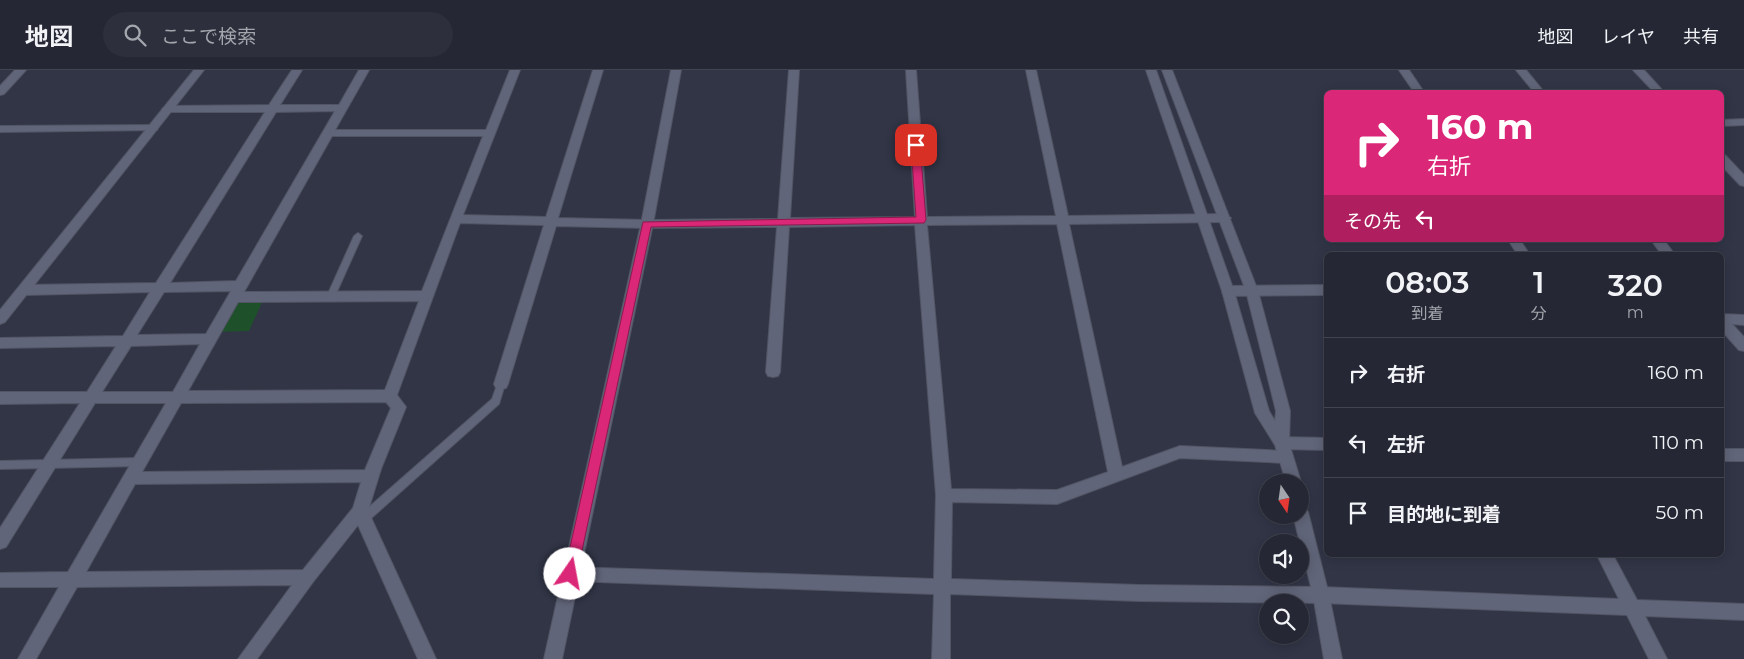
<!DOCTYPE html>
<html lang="ja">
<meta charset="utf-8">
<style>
:root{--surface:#252834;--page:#2d303c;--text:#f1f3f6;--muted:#a3a6ac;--line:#42444f}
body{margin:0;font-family:Montserrat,"Noto Sans JP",sans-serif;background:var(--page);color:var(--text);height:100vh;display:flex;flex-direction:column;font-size:19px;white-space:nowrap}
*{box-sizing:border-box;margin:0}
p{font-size:16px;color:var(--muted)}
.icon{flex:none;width:28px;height:28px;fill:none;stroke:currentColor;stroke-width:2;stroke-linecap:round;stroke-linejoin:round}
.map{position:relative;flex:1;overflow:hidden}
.drawer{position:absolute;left:1324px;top:182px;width:400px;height:305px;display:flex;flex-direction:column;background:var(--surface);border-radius:8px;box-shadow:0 2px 12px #0003,0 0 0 1px var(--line)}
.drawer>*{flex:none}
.guide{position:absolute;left:1324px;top:20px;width:400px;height:152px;border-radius:8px;box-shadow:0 2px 12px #0003,0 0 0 1px var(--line);background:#db2777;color:#fff;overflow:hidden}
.needle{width:32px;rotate:167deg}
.tools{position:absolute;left:1259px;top:404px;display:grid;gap:10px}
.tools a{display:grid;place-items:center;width:50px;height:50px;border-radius:50%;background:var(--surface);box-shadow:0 2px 12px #0003,0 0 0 1px var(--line);font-size:25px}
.pin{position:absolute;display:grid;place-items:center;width:42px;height:42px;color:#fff;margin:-21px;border-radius:10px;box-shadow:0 2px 8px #0006}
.me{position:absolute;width:55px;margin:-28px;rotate:12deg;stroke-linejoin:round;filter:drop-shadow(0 0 4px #0008)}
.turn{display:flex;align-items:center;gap:18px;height:105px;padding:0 20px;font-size:22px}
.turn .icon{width:65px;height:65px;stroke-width:2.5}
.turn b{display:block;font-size:35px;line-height:42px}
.then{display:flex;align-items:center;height:48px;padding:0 20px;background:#0003;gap:10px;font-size:19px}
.eta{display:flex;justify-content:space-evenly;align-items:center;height:85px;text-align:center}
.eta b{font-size:30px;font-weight:600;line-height:35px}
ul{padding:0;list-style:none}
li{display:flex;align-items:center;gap:15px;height:70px;padding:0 20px;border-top:1px solid var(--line)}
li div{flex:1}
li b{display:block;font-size:19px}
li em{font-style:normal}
header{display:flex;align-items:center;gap:30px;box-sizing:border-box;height:70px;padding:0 25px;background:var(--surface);border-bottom:1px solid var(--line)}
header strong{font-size:24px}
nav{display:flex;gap:28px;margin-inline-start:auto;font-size:18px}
.search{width:350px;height:45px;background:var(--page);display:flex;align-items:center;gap:12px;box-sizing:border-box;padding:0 18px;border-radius:28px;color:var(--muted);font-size:19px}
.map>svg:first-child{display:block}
</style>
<header>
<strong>地図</strong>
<div class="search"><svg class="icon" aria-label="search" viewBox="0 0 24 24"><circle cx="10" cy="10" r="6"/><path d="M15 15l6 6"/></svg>ここで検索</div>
<nav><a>地図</a><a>レイヤ</a><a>共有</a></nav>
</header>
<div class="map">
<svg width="1744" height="589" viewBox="0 0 1744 589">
<rect width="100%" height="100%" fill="#313546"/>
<path fill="#1e512a" d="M265 226 249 261 214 262 234 227Z"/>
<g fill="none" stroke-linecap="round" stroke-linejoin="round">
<g stroke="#515463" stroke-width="2">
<path id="service" d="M358 163 362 166 335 226 334 228H328L327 226 354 166Z
M501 311 504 312 505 314 499 334 368 451 364 452 360 451 359 448 360 445 492 329 498 312Z
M139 388 142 389 144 392 142 395 139 396 0 399V391Z"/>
</g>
<g stroke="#515463" stroke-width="2">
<path id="minor" d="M15 0H26L4 24 0 25V16Z
M292 0H302L280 35H339L359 0H369L335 60H486L510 0H520L463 145 546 147 593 0H603L558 148 647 150 778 149 789 0H799L790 148 915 147 906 0H916L927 147 1056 146 1026 0H1036L1068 146 1225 144 1231 148 1225 152 1069 154 1122 397 1180 376 1286 381 1291 383 1293 387 1291 391 1286 393 1180 388 1057 434 952 432 951 509 1139 515 1321 517 1619 529 1597 485H1613L1637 530 1744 534V550L1645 546 1667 589H1649L1627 545 1321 533 1139 531 950 524V589H932L934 524 570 511 564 509 562 504 564 499 570 497 934 509 936 425 915 155 789 157 780 302 778 306 773 307 768 306 766 302 777 157 647 158 556 156 508 314 506 318 501 319 496 318 494 314 544 155 460 153 397 325 406 337 381 399 368 441 436 589H418L358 455 313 512 257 589H238L292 515 77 517 36 589H18L59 517H0V503L68 502 166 333H95L6 477 0 479V458L80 333 0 334V322H87L116 276 0 278V268L123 266 150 222 25 225 20 223 19 220 20 217 25 215 156 213 265 42H167L162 39 167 36 269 35ZM335 41 236 211 170 213 276 42ZM332 66H483L422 221 244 222ZM1057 154 1108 402 1057 420 951 419 927 155ZM231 221 206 264 137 265 164 222ZM419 231 385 320 188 321 238 232ZM200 274 173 322H102L131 276ZM386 332 391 338 365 400 142 402 181 333ZM361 412 353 438 303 500 86 502 135 414Z
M1399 0H1409L1424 22H1414Z
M1516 0H1526L1544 22H1534Z
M1633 0H1644L1664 22H1654Z
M1744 49V55L1721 56V50Z
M153 55 157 56 158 58 157 60 0 62V56Z
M1721 85H1725L1744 105V116L1740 115 1721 95Z
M1508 170H1520L1530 185H1518Z
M1651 170H1664L1675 185H1662Z
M1326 215V225L1228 226 1223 224 1222 221 1223 218 1228 216Z
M1721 244 1744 245V255L1732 254 1744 267V281L1739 280 1721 260Z
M1282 367 1326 368V380L1282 379 1277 377 1275 373 1277 369Z
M1721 379H1744V391H1721Z"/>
</g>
<g stroke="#515463" stroke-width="2">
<path id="tertiary" d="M194 0H204L5 252 0 254V240Z
M671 0H681L653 154 562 589H544L641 154Z
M1146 0H1156L1234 221 1269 341 1275 351 1276 341 1246 221 1162 0H1172L1258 221 1290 341 1289 373 1301 412 1300 413 1286 412 1275 375 1255 343 1222 221Z
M1300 435 1305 437 1308 442 1329 525 1342 589H1324L1313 525 1293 445H1300Z"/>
</g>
<use href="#service" fill="#616579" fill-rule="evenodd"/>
<use href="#minor" fill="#616579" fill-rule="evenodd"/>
<use href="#tertiary" fill="#616579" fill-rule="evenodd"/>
</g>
<path fill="#db2777" stroke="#8e194d" d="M916 72 920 75 926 150 924 153 651 157 577 504 575 508 570 510 566 508 564 504 643 152 916 147 911 75Z"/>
</svg>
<div class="tools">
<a><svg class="needle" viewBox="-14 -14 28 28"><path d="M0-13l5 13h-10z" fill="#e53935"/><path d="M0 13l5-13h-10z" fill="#a3a6ac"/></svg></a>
<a><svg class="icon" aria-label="sound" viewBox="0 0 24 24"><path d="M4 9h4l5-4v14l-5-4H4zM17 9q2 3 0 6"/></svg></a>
<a><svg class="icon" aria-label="search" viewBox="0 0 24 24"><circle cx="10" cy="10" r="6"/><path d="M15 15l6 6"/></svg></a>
</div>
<div class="pin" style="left:916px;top:75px;background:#d93025"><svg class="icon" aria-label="arrive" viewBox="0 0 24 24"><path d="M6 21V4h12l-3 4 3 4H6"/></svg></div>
<svg class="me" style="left:570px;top:504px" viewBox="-20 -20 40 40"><circle r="19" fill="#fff"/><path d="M0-13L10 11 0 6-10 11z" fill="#db2777"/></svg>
<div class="guide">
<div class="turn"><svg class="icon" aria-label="right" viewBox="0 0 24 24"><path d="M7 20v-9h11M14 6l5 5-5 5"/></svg><div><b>160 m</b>右折</div></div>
<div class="then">その先<svg class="icon" aria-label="left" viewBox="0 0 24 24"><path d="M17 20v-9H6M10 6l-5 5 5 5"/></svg></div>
</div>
<section class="drawer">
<div class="eta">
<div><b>08:03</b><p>到着</p></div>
<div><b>1</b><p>分</p></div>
<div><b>320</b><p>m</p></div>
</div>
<ul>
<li><svg class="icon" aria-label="right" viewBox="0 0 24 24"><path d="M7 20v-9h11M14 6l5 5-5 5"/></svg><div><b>右折</b></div><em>160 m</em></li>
<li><svg class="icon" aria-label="left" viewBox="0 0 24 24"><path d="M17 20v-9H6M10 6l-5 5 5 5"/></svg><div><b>左折</b></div><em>110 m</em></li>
<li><svg class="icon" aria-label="arrive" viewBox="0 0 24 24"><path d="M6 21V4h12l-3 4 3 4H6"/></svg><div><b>目的地に到着</b></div><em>50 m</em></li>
</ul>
</section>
</div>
